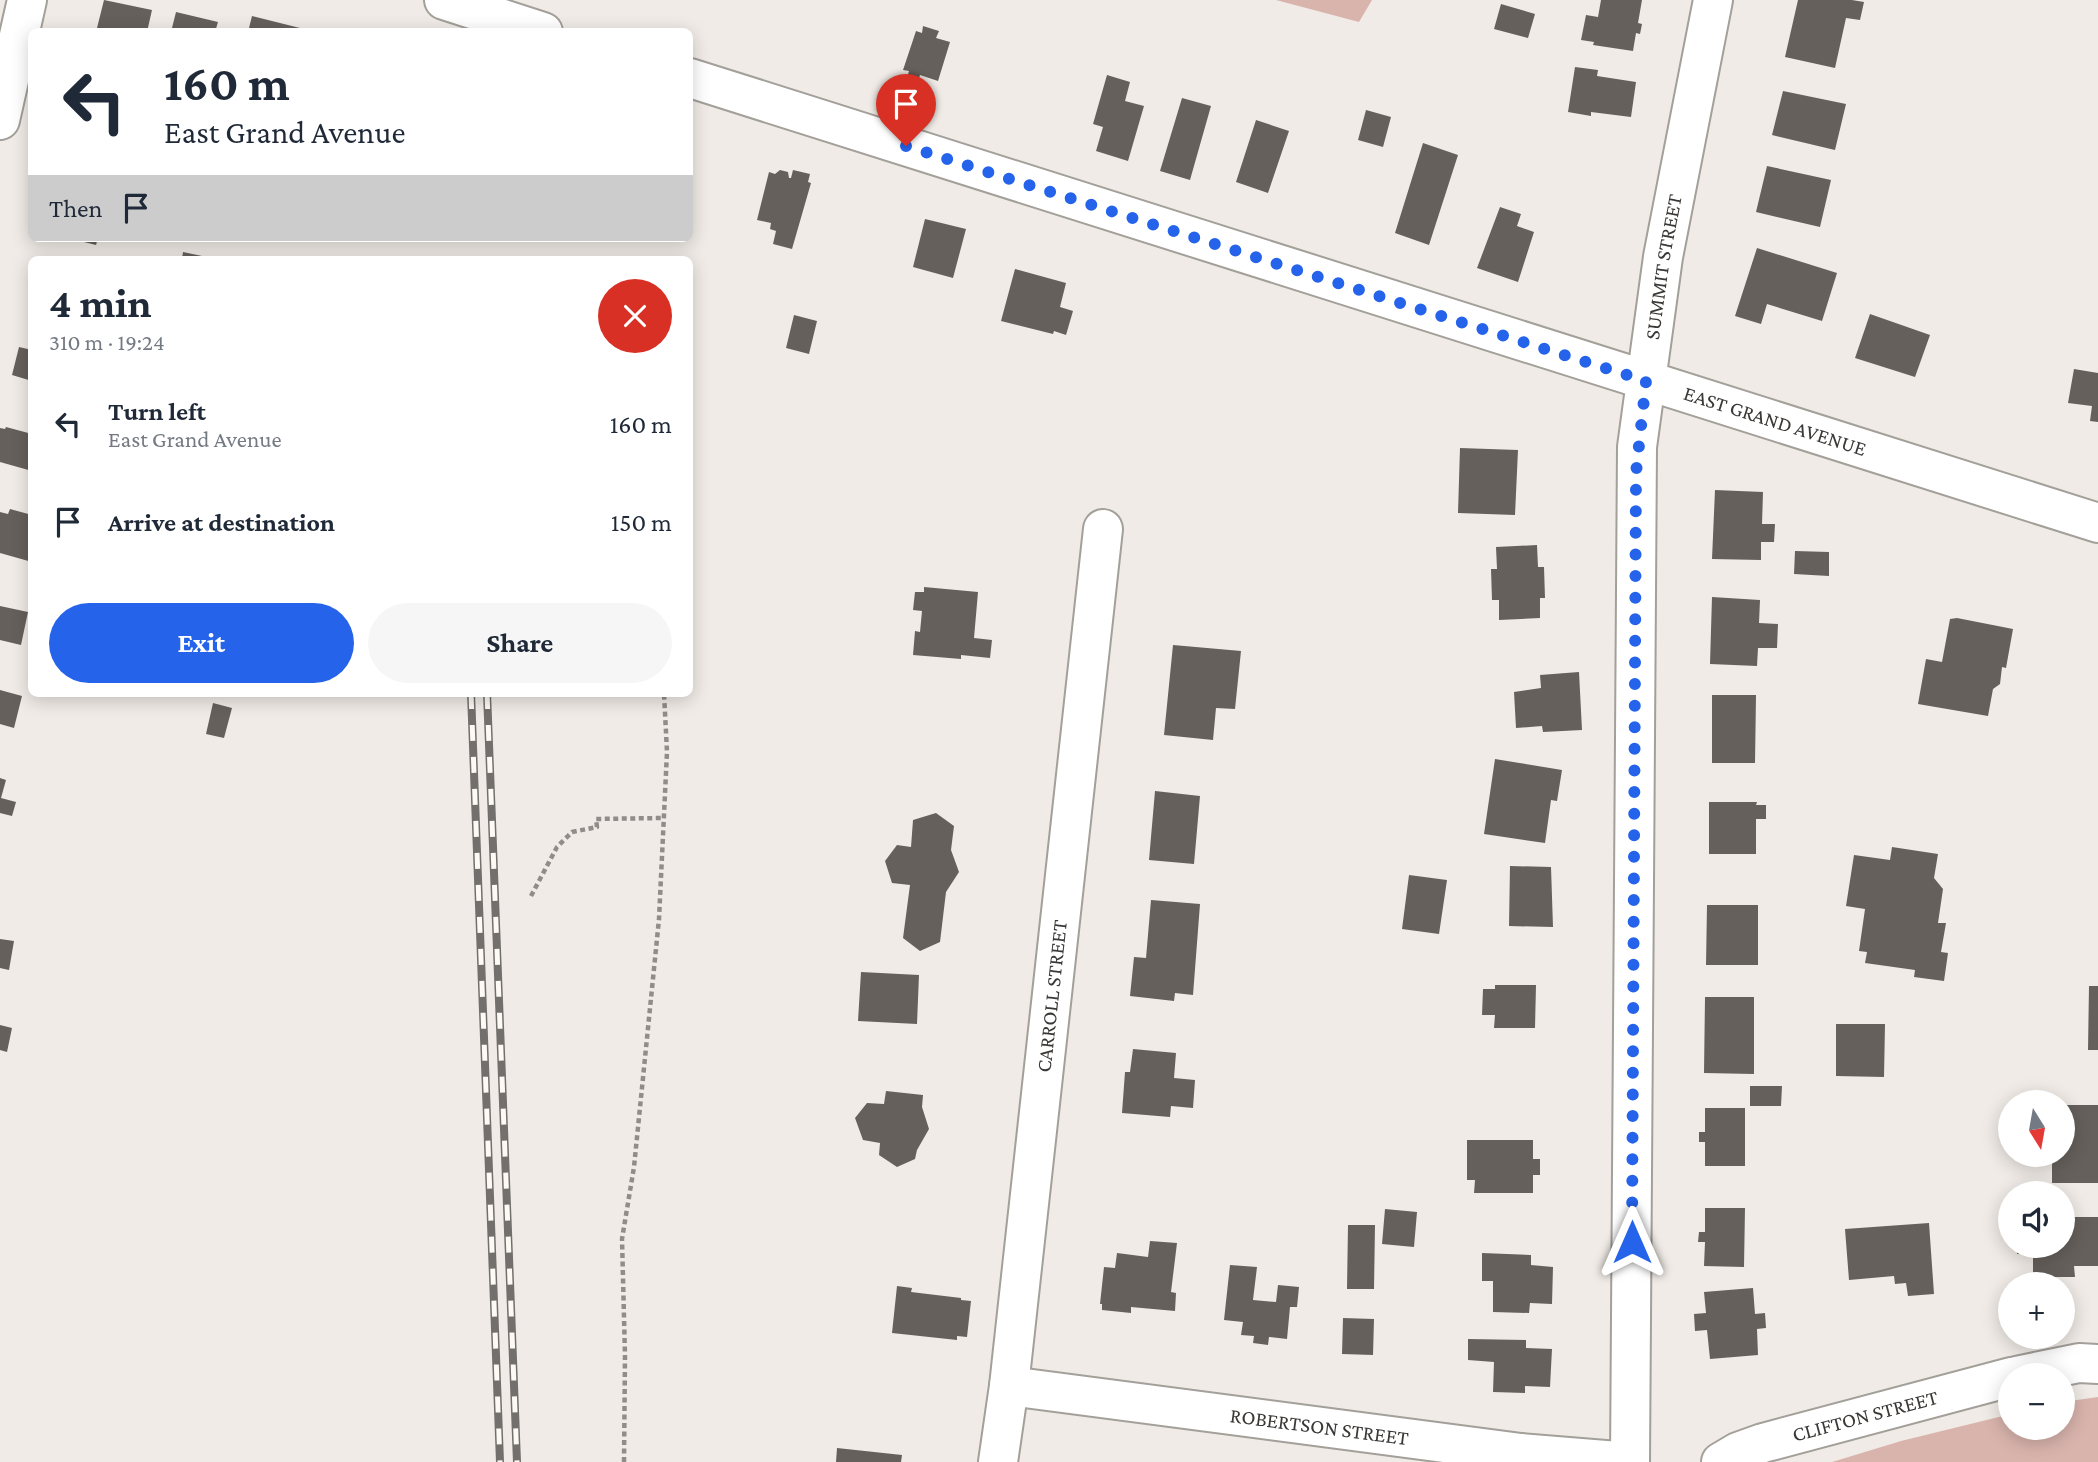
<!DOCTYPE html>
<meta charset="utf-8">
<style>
:root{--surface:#fff;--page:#f6f6f7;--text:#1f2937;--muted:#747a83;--accent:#2563eb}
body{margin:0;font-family:"Crimson Pro",serif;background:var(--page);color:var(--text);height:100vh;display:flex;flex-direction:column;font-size:26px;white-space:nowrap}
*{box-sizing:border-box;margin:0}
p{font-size:23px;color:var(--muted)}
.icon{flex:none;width:38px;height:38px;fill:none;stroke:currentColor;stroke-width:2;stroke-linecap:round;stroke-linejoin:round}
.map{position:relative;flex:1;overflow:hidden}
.side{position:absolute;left:28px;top:256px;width:665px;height:441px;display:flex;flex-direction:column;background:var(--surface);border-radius:10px;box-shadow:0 4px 18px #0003}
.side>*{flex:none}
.guide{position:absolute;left:28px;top:28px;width:665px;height:214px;border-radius:10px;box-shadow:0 4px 18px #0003;background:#fff;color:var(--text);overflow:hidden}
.needle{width:46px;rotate:169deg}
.controls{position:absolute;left:1998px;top:1090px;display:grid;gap:14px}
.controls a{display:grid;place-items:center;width:77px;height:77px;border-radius:50%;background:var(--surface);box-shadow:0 4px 18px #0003;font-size:35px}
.pin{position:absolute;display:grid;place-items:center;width:60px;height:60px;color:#fff;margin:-72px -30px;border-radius:50% 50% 50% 0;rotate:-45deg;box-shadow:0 0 7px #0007}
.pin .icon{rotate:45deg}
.me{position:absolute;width:77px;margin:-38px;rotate:0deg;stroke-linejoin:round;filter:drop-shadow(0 0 5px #0008)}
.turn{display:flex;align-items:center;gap:24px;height:147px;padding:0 21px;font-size:32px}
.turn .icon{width:91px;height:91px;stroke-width:2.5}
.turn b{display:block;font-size:49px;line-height:60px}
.then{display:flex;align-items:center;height:66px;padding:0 21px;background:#0003;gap:14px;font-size:26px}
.round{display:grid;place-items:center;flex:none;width:74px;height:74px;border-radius:37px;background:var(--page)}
.summary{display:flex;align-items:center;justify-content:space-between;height:119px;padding:0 21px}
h1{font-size:42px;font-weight:700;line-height:52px}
.button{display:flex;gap:14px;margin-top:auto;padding:14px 21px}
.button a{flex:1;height:80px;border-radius:42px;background:var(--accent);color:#fff;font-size:28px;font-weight:700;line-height:80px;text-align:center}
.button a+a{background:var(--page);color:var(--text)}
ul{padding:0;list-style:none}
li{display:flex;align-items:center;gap:21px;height:98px;padding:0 21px}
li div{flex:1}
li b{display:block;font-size:26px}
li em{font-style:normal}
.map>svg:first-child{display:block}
</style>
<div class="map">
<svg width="2098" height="1462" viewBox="0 0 2098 1462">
<rect width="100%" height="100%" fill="#f0ebe6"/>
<path fill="#d9b4ad" d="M1276 0H1372L1359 22Z
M2098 1397V1462H1832L1901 1441 2011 1414V1428H2063V1402Z"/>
<path fill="#66605c" d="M104 0 152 10 147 32H96Z
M1601 0H1642L1638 23 1642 24 1640 34 1636 33 1633 51 1593 45 1594 42 1581 40 1586 15 1598 17Z
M1798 0H1852L1864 2 1860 20 1846 18 1835 68 1785 57Z
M1501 4 1535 14 1528 38 1494 29Z
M176 12 218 22 215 32H171Z
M252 16 300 28 299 32H248Z
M923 26 939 31 936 38 950 42 938 81 920 75 917 85 906 81 909 71 903 70 916 31 922 33Z
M1575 67 1598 70 1597 76 1636 82 1631 117 1591 112V116L1568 112Z
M1107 75 1130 82 1125 101 1144 106 1128 161 1096 151 1103 127 1093 124Z
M1783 91 1846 104 1835 150 1772 135Z
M1182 98 1211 106 1190 180 1160 171Z
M1366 110 1391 117 1383 147 1358 140Z
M1256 120 1289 131 1268 193 1236 182Z
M1423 143 1458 155 1429 245 1395 233Z
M1767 166 1831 180 1820 227 1756 212Z
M780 170 788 172 789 178H791L793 170 810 174 808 182 811 183 792 249 773 244 776 231 770 229 771 223 757 220 769 172 775 174Z
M1500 207 1521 214 1517 226 1534 232 1518 282 1477 268Z
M925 219 966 229 953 278 913 267Z
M68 238H98L96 245Z
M1757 248 1837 273 1822 321 1767 304 1761 324 1735 316Z
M183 252 202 256V259H182Z
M1015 269 1066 283 1060 307 1073 311 1066 335 1054 331 1053 334 1001 321Z
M1870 314 1930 335 1915 377 1855 358Z
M794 315 817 321 809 354 786 348Z
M19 347 32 350V381L12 375Z
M2074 369 2098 373V422L2090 421 2092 406 2068 403Z
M6 427 32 434V471L0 462V428L5 429Z
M1460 448 1518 450 1515 515 1458 513Z
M1715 490 1763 492 1762 524H1775L1774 542H1761V560L1712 559Z
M10 509 32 515V562L0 553V512L8 514Z
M1537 545 1538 567H1544L1545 598H1540V618L1499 620V600H1492L1491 569H1497L1496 547Z
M1795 551 1829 552V576L1794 574Z
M924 587 978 592 974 638 992 640 990 658 961 655V659L913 655 915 631 920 632 922 611 913 610 915 592H924Z
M1712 597 1760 600 1759 623 1778 624 1777 648H1758L1757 666 1710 664Z
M0 606 28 612 21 645 0 640Z
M1957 618 2013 629 2006 668 2002 667 2000 684 1993 689 1988 716 1918 704 1926 659 1942 662 1950 619Z
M1173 645 1241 651 1235 709 1216 708 1213 740 1164 735Z
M1579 672 1582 730 1543 732 1542 726 1516 728 1514 692 1541 688 1540 675Z
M0 690 22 696 14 728 0 724Z
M1712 695H1756L1755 763H1712Z
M213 703 232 708 224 738 206 734Z
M1495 759 1562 770 1557 801 1551 800 1545 843 1484 834Z
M0 778 6 780 1 798 16 802 12 816 0 813Z
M1155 791 1200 796 1194 864 1149 860Z
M1709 802H1757L1756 805H1766V819H1756V854H1709Z
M936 813 954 826 951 850 959 872 946 892 940 942 920 951 903 938 910 885 892 883 885 861 897 845 911 847 913 820Z
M1892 847 1938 854 1934 878 1943 889 1938 923H1946L1941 952 1948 953 1944 981 1914 977 1915 970 1865 963 1867 952 1859 951 1865 909 1846 906 1854 855 1890 860Z
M1510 866 1551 867 1553 927 1509 926Z
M1409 875 1447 880 1439 934 1402 929Z
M1151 900 1200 904 1193 995 1175 993 1174 1001 1130 996 1134 957 1146 958Z
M1707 905H1758V965H1706Z
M0 939 14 941 9 970 0 968Z
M861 972 919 975 917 1024 858 1021Z
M1495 985H1536L1535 1028H1494L1495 1015H1482L1483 989H1495Z
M2089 986H2098V1050H2088Z
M1705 997H1754V1074L1704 1073Z
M1836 1024H1885L1884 1077 1836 1076Z
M0 1025 12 1028 7 1052 0 1050Z
M1133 1049 1176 1053 1174 1078 1195 1080 1193 1108 1171 1106 1170 1117 1122 1113 1125 1072H1130Z
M1750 1086H1782L1781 1106H1750Z
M886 1091 923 1095 922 1107 929 1129 917 1150 915 1159 897 1167 879 1155 880 1143 863 1140 855 1118 867 1103 884 1104Z
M2063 1105H2098V1183H2052V1155H2063Z
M1705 1108H1745V1166H1705V1142H1699V1132H1705Z
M1467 1140H1533V1159H1540V1175H1533V1193H1474L1475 1180H1467Z
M1705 1208H1745L1744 1267 1704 1266 1705 1242H1698L1699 1232H1705Z
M1385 1209 1417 1212 1414 1247 1382 1244Z
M2063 1217H2098V1266H2074L2075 1277H2033V1253L2017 1254V1246H2063Z
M1929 1223 1934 1294 1908 1296 1906 1283 1895 1284 1894 1276 1849 1280 1845 1229Z
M1348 1225H1375L1374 1289H1347Z
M1150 1241 1177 1243 1171 1292 1176 1293 1175 1311 1131 1307V1313L1102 1310V1304H1100L1104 1267 1115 1268 1117 1253 1148 1257Z
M1482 1253 1531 1255V1265L1553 1267 1552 1304 1530 1303 1529 1313 1493 1312V1281H1482Z
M1230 1265 1257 1267 1253 1300 1276 1302 1278 1285 1299 1287 1297 1307H1290L1287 1339 1269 1337 1268 1345 1253 1343 1254 1336 1241 1335 1243 1322 1224 1320Z
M897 1286 912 1288 911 1292 961 1298V1300L971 1301 967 1337 957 1336V1340L892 1333Z
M1753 1288 1755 1314 1765 1313 1766 1328 1757 1329 1758 1355 1710 1359 1707 1330 1695 1331 1694 1314 1706 1313 1704 1292Z
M1343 1318 1374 1319 1373 1355 1342 1354Z
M1468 1339 1526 1340V1348L1552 1349 1550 1387 1525 1386V1393L1493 1392 1494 1362 1468 1360Z
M837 1448 902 1455 901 1462H836Z"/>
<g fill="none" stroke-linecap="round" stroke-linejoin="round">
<g stroke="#a39f99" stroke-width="42">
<g id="minor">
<path d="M444 0 543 32"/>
<path id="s1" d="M690 78 2098 523"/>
<path d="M0 120 27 0"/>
<path d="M2016 1376 2079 1363 2098 1364"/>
<path id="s2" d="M1009 1386 1521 1453 1630 1462"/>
<path id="s3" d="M998 1462 1009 1386 1103 529"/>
<path id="s4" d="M1630 1462 1637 447 1663 257 1713 0"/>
<path id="s5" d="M1721 1462 1738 1452 1763 1443 2011 1377"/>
</g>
</g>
<path stroke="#908c89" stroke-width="4.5" stroke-dasharray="5 3.5" stroke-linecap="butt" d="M531 896 557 847 572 832 597 827 596 819 664 818
M624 1462 625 1356 622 1239 634 1167 659 919 667 752 664 693"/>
<use href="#minor" stroke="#fff" stroke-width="38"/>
<g stroke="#726f6c" stroke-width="8">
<path id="rail" d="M471 693 500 1462
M487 693 517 1462"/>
</g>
<use href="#rail" stroke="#fdf9f3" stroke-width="5" stroke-dasharray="16" stroke-linecap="butt"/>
</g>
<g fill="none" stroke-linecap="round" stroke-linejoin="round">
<path stroke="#2563eb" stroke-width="12" stroke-dasharray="0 21.6" d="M906 146 1646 381 1636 473 1632 1242"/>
</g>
<g text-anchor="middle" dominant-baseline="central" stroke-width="7" stroke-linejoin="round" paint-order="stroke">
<g font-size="21" fill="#3b3937" stroke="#fdf9f3">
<text stroke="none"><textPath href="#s4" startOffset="1197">SUMMIT STREET</textPath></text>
<text stroke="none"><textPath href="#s1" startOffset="1138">EAST GRAND AVENUE</textPath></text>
<text stroke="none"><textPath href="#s3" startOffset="469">CARROLL STREET</textPath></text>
<text stroke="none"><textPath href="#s5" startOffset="152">CLIFTON STREET</textPath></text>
<text stroke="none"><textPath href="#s2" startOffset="313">ROBERTSON STREET</textPath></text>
</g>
</g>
</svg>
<div class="controls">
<a><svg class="needle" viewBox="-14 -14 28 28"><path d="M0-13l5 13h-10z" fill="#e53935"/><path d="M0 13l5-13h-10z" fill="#747a83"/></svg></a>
<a><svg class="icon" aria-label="sound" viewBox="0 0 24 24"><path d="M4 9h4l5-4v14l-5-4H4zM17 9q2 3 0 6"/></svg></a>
<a>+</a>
<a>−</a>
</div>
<div class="pin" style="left:906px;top:146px;background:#d93025"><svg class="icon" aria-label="arrive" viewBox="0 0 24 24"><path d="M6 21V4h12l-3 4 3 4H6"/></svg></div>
<svg class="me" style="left:1632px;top:1242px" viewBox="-20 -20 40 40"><path d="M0-17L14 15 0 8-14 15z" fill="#2563eb" stroke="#fff" stroke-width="4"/></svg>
<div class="guide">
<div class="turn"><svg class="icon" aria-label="left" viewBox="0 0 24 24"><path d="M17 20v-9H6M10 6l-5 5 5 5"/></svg><div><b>160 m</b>East Grand Avenue</div></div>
<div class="then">Then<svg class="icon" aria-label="arrive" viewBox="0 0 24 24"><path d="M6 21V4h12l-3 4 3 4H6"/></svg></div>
</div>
<section class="side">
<div class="summary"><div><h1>4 min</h1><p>310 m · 19:24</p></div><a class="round" style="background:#d93025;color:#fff"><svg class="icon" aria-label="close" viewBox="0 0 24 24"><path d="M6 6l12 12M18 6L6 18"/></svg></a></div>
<ul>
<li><svg class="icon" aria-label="left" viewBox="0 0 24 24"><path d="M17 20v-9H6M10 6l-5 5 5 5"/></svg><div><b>Turn left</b><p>East Grand Avenue</p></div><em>160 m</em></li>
<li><svg class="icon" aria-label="arrive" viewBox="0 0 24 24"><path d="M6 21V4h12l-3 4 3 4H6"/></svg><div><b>Arrive at destination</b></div><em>150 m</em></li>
</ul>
<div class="button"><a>Exit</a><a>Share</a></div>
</section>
</div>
